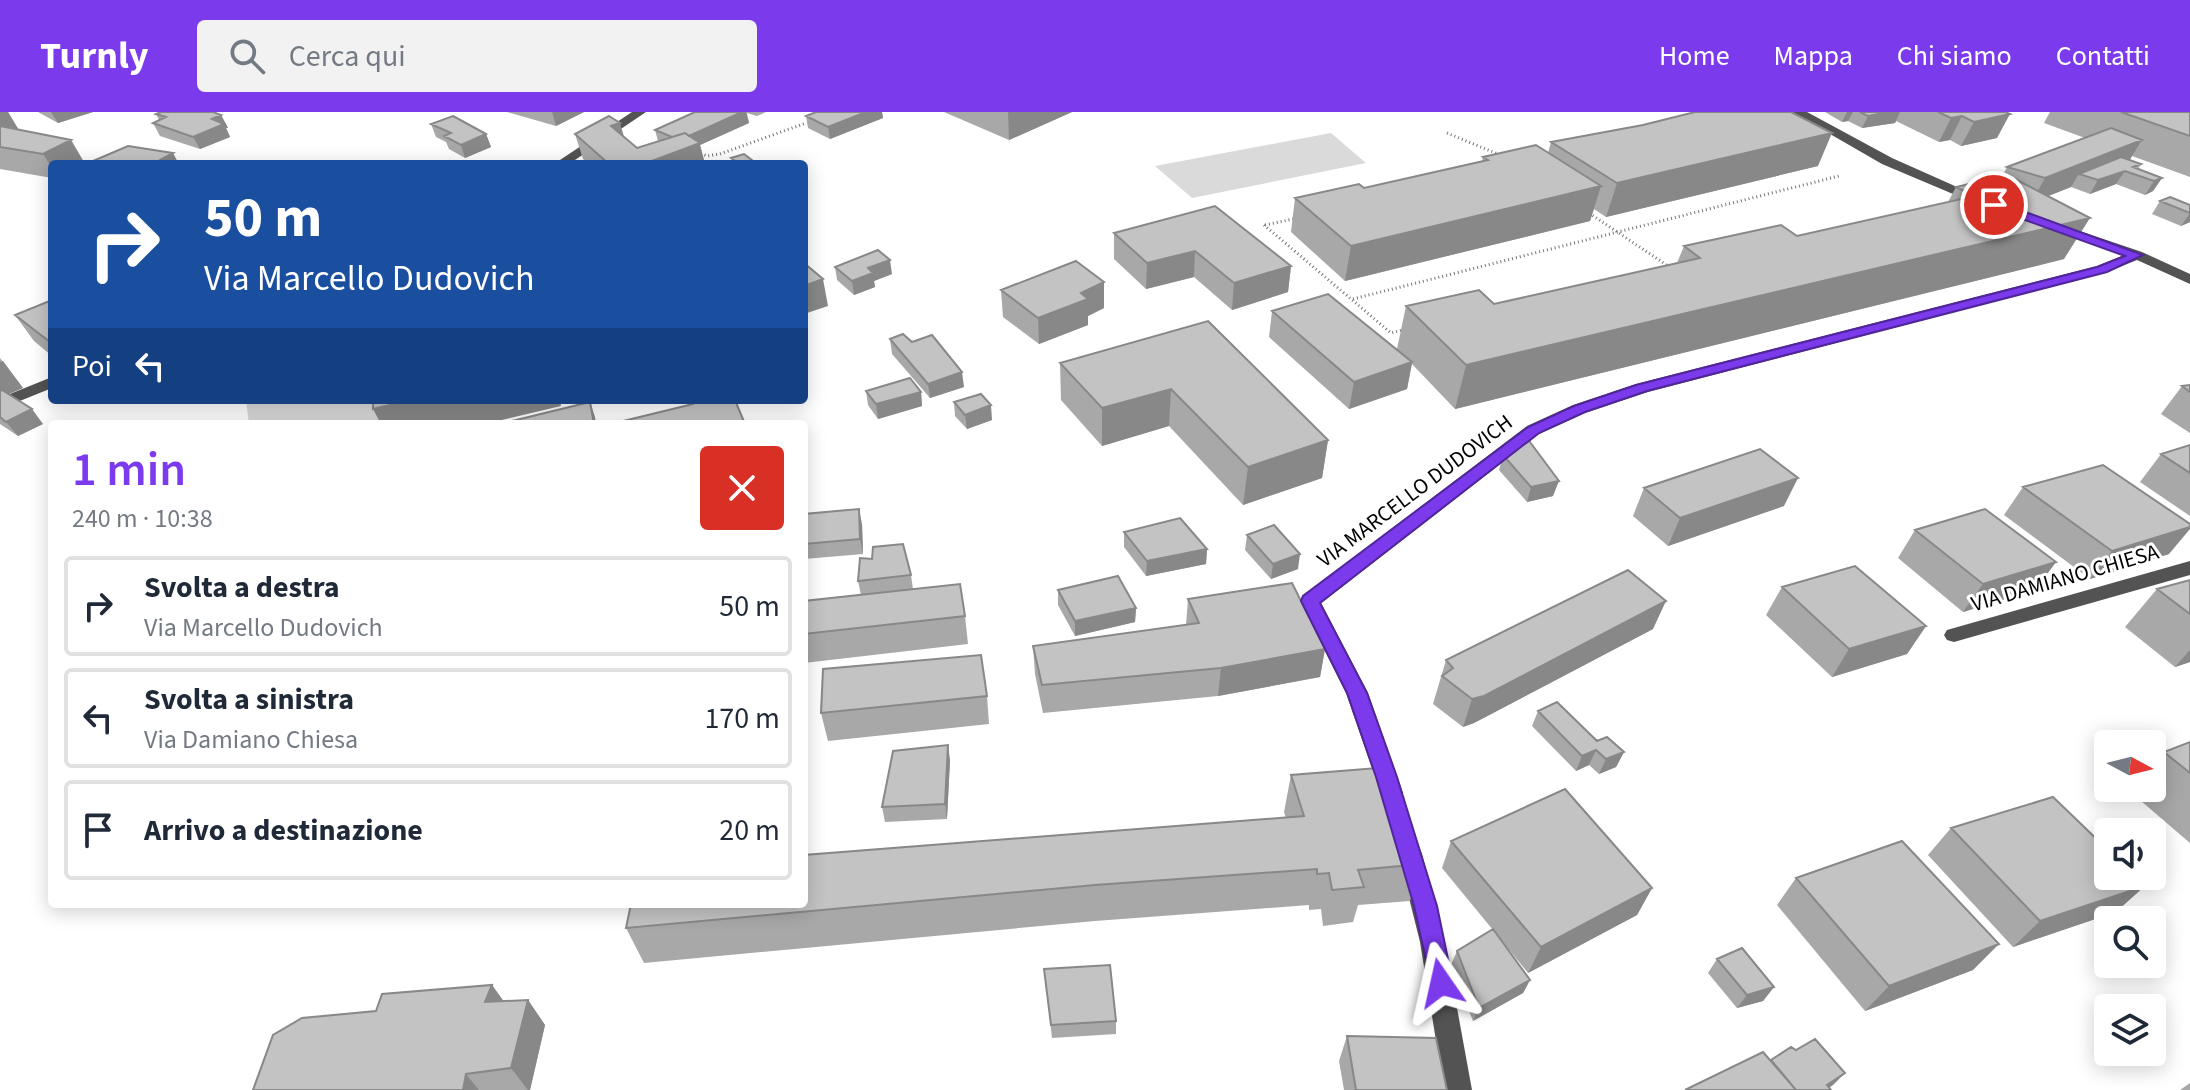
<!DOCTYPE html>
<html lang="it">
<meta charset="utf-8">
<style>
:root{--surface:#fff;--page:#f2f2f3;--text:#1f2937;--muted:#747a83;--line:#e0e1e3;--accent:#7c3aed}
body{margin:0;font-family:"Source Sans 3",sans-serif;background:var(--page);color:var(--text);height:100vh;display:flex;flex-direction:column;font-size:30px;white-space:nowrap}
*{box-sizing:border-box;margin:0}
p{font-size:26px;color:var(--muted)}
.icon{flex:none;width:44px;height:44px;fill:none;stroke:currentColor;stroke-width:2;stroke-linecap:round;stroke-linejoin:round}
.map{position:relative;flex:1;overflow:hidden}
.drawer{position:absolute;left:48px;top:308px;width:760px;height:488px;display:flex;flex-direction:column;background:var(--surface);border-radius:8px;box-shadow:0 4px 20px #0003}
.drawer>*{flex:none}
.hud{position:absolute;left:48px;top:48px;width:760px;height:244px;border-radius:8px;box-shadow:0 4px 20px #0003;background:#1a4fa0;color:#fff;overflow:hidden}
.needle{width:52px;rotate:97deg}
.buttons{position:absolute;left:2094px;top:618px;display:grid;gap:16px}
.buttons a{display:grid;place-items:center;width:72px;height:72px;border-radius:8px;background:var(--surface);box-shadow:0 4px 20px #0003;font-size:40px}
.pin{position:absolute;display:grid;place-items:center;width:68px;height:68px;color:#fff;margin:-34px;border:4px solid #fff;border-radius:50%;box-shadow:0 2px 8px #0007}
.me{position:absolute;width:88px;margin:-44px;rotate:349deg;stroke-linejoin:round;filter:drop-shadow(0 0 6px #0008)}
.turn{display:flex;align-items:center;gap:28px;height:168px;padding:0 24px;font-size:36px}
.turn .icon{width:104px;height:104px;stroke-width:2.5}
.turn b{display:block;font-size:56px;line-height:68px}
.then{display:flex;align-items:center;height:76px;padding:0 24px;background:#0003;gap:16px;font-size:30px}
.round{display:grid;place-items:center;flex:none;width:84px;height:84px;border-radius:8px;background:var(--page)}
.summary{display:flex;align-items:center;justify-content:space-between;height:136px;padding:0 24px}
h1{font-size:48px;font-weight:600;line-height:60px;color:var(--accent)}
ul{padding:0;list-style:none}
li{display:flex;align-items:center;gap:24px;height:100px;margin:0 16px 12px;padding:0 8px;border:4px solid var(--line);border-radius:8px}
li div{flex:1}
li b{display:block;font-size:30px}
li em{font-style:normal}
header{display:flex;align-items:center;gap:48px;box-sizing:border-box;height:112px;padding:0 40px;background:var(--accent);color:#fff}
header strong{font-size:38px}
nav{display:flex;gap:44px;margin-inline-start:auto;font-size:28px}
.search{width:560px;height:72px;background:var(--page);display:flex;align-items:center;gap:20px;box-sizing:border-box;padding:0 28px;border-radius:8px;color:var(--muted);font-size:30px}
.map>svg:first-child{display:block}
</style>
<header>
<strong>Turnly</strong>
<div class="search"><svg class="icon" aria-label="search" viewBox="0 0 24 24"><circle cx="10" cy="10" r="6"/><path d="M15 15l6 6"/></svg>Cerca qui</div>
<nav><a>Home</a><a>Mappa</a><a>Chi siamo</a><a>Contatti</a></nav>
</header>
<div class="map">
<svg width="2190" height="978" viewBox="0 0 2190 978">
<rect width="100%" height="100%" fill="#fff"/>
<path fill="#dadada" d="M1331 21 1366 51 1192 86 1155 54Z
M246 288H410L384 312H249Z"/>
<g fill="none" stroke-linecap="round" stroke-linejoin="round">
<path stroke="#757575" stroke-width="3" stroke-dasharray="1 3" stroke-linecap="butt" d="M1447 21 1505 45
M697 40 707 44 720 42 806 11
M1586 99 1671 156
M1264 113 1391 221 1406 217
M1265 113 1298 106
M1353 187 1839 64"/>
<path fill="#535353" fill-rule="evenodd" d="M632 0H646L569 52H554Z
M1792 0H1807L1892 46 1984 87 1972 90 1882 52Z
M2053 110 2142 140 2190 162V172L2137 148 2107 160 1648 280 1585 301 1539 322 1321 491 1368 581 1403 681 1399 688 1391 690 1383 688 1346 581 1300 489 1303 484 1527 314 1573 293 1636 272 2097 154 2124 143 2048 117 2046 114Z
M52 265V276L0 297V286Z
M2190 449V463L1954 530 1947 528 1944 523 1947 518 1954 516Z
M1410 732 1419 735 1422 742 1445 830 1472 978H1444L1420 830 1398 742 1401 735Z"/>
</g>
<path fill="#a8a8a8" d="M0 0H8L19 18 71 28 85 52H52V66L0 57Z
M38 0H93L58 11Z
M507 0H584L556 14Z
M695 0H766L757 4 747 1 749 11 700 33 705 52H589L583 47 575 22 624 26 637 36 658 29 655 18Z
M816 0H882L883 6 830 27 808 16 806 4Z
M944 0H1072L1009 28Z
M1825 0H2005L1997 26 1961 34 1950 28 1939 30 1896 9 1895 11 1862 16 1848 9 1842 10Z
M2050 0H2190V65L2132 44 2130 48 2141 52 2138 57 2162 66 2153 79 2145 83 2116 72 2090 82 2071 75 2048 84 2064 147 1455 297 1412 252 1407 277 1349 297 1269 225 1272 199 1397 237 1406 194 1494 192 1677 151 1684 134 1797 124 1948 90 1956 75 2002 65 2007 55 2085 26 2044 11Z
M156 2 221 3 228 16H226L230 25 200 37 160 24 153 11 159 8Z
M431 12 486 22 491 35 465 46 449 37 446 30 436 25Z
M1551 30 1818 54 1606 105 1594 97 1590 109 1345 169 1291 120 1295 86 1364 76 1482 49 1483 45 1548 41Z
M2160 89 2190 93V110L2181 114 2152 102Z
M1114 121 1291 154 1288 180 1232 198 1194 165 1146 177 1114 147Z
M835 155 892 162 874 169 875 175 854 183 837 168Z
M1001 178 1104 196 1088 204V213L1039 232 1003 205Z
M52 188V244L34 229 15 203Z
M1208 209 1328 328 1322 366 1243 393 1169 314 1102 334 1061 288 1060 251Z
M890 227 964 275 930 286 892 242Z
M0 246 23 276 8 282 43 312 18 324 0 312Z
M2190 273V321L2161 302 2182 274Z
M866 279 921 280 922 294 878 307 868 293Z
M954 290 992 308 967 317 955 304Z
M2190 333V404L2140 370 2161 342Z
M1503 343 1553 384 1527 390 1499 358Z
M2023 375 2169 442 2090 467 2004 403Z
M1644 376 1784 394 1668 434 1633 404Z
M804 402 862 412 863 442 804 447Z
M1915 418 2056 450 2035 478 1963 500 1898 446Z
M1124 420 1207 437 1206 452 1146 464 1124 435Z
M1247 423 1298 457 1271 467 1245 438Z
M911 463 913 477 965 504 968 532 804 551V489L861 483 858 469Z
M2190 468V550L2175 555 2125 515 2157 477Z
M1782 475 1926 514 1907 542 1832 565 1766 503Z
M1058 478 1136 496 1135 510 1075 524 1058 493Z
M1188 487 1325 537 1320 565 1218 584 1043 601 1035 562 1033 534 1186 513Z
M1653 517 1474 611 1463 615 1433 592 1446 548Z
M987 584 989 612 828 629 821 601Z
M1538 599 1624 640 1616 655 1599 662 1589 653 1576 659 1532 614Z
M2190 630V731L2127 677 2128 676H2152V652L2164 640Z
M950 648 947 707 885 710 882 695Z
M1291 663 1422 752 1410 789 1358 793 1353 810 1323 814 1321 797 1309 798V793L1095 809 644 851 626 816 1286 706 1284 700Z
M1951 716 2116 800 2013 835 1928 743Z
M1451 729 1652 776 1637 803 1528 861 1502 829 1530 868 1523 881 1473 909 1451 853 1457 839 1493 818 1442 756Z
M1796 766 1973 858 1865 899 1777 793Z
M1717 847 1774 875 1763 889 1737 896 1708 861Z
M1044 857 1116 909V922L1052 926Z
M492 873 503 889 528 888 545 913 530 978H253L376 899Z
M1347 924 1447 978H1344L1339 949Z
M2190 971V978H2180Z"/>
<path fill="#888" d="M0 0H8L21 22 0 30Z
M51 0H93L58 11Z
M552 0H584L556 14Z
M742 0H746L749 11 700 33 705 52H644L680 28Z
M866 0H882L883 6 830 27 828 15Z
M1008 0H1072L1009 28Z
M1847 0H1853L1848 9 1842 10Z
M1889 0H1900L1895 11 1862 16 1868 4Z
M2010 2 1997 26 1961 34 1974 10Z
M221 3 228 16H226L230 25 200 37 193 25 212 7Z
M1962 4 1950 28 1939 30 1951 6Z
M620 11 627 35 611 14Z
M1832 21 1818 54 1606 105 1617 71Z
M486 22 491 35 465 46 461 33Z
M71 28 85 52H52V56L43 42Z
M2142 28 2127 52 2079 62 2071 75 2031 91 2045 66Z
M173 41 179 52H153Z
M2125 59 2116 72 2090 82 2098 68Z
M2162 66 2153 79 2145 83 2154 69Z
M1601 74 1590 109 1345 169 1351 134Z
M2190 101V110L2181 114Z
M2090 106 2064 147 1455 297 1466 253Z
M1195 139 1194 165 1146 177 1147 151Z
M890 148 892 162 874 169 875 175 854 183 852 169 868 156Z
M1291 154 1288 180 1232 198 1234 171Z
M823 167 828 194 804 202V174Z
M1104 170V196L1088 204V213L1039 232 1038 206 1081 181Z
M3 249 23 276 0 286V250Z
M1412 250 1407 277 1349 297 1354 270Z
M962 260 964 275 930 286 928 272Z
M1171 277 1169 314 1102 334V296Z
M921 280 922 294 878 307 876 292Z
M411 288H560L561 294 485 312H381L373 297Z
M590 290 595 305 596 312H594Z
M991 293 992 308 967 317 965 303Z
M32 297 43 312 18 324 6 310Z
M1328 328 1322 366 1243 393 1248 355Z
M1798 366 1784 394 1668 434 1680 406Z
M1559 369 1553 384 1527 390 1531 375Z
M859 397 862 412 863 442 860 427Z
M2190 415V417L2169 442 2090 467 2112 439Z
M1207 437 1206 452 1146 464 1147 449Z
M1300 442 1298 457 1271 467 1273 452Z
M2056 450 2035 478 1963 500 1983 472Z
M1666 489 1653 517 1474 611 1463 615 1472 587Z
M1136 496 1135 510 1075 524V509Z
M1926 514 1907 542 1832 565 1849 537Z
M1325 537 1320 565 1218 584 1221 556Z
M2190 538V550L2175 555Z
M948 633 950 648 947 707 945 692Z
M1596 638 1589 653 1576 659 1582 644Z
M1624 640 1616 655 1599 662 1606 647Z
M2145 774 2116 800 2013 835 2040 809Z
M1652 776 1637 803 1528 861 1541 835Z
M1999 832 1973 858 1865 899 1889 874Z
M1530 868 1523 881 1473 909 1479 896Z
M492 873 510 898 485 890Z
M1774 875 1763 889 1737 896 1747 883Z
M528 888 545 913 530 978H528L511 956Z
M1845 961 1833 973 1826 978 1827 973Z
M466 962 479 978H463Z"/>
<path fill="#c3c3c3" stroke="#888" stroke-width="2" d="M161 0H213L221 3 212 7 224 12 193 25 153 11 166 5 156 2Z
M695 0H742L689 24 685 21 672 25 655 18Z
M816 0H866L828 15 806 4Z
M1695 0H1791L1832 21 1617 71 1551 30 1643 13Z
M1860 0H1889L1868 4Z
M1938 0H2005L2010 2 1974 10 1962 4 1951 6Z
M2121 0H2190V24Z
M453 4 486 22 461 33 444 24 451 21 431 12Z
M609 4 620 11 611 14 637 36 685 21 700 31 644 52H609L575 22Z
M0 14 71 28 43 42 0 35Z
M2111 16 2142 28 2045 66 2007 55Z
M1536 33 1601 74 1351 134 1295 86 1359 72 1364 76 1488 48 1483 45Z
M128 34 173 41 153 52H86Z
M744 42 757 52H739L731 46Z
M2121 45 2141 52 2133 55 2162 66 2154 69 2125 59 2098 68 2079 62Z
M2007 63 2090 106 1466 253 1406 194 1479 178 1494 192 1700 146 1684 134 1781 113 1797 124 1975 84 1956 75Z
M2170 85 2190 93V101L2160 89Z
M1215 94 1291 154 1234 171 1195 139 1147 151 1114 121Z
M878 138 890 148 868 156 873 161 852 169 835 155Z
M1076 149 1104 170 1081 181 1088 187 1038 206 1001 178Z
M804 151 823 167 804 174Z
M1328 182 1412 250 1354 270 1272 199Z
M52 188V229L50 230 15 203Z
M1208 209 1328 328 1248 355 1171 277 1102 296 1060 251Z
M903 222 912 230 932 223 962 260 928 272 890 227Z
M910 266 921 280 876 292 866 279Z
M2190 273V280L2182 274Z
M2 278 32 297 6 310 0 305V279Z
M981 282 991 293 965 303 954 290Z
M373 288H411L373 297Z
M692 288H735L745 312H611L693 292Z
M590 290 594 312H513L512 309Z
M1527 326 1559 369 1531 375 1503 343Z
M2190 333V361L2161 342Z
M1760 337 1798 366 1680 406 1644 376Z
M2103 353 2190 412V415L2112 439 2023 375Z
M859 397 860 427 804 432V402Z
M1985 397 2056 450 1983 472 1915 418Z
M1180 406 1207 437 1147 449 1124 420Z
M1274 413 1300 442 1273 452 1247 423Z
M903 432 911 463 858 469 860 446 872 447 873 435Z
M1855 454 1926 514 1849 537 1782 475Z
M1628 458 1666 489 1484 584 1472 587 1442 564 1453 556 1446 548Z
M1118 464 1136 496 1075 509 1058 478Z
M2190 468V502L2157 477Z
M1292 471 1325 537 1221 556 1042 573 1033 534 1199 511 1188 487Z
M960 472 965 504 804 522V489Z
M981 543 987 584 821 601 823 557Z
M1557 590 1597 629 1607 625 1624 640 1606 647 1596 638 1582 644 1538 599Z
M2190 630V661L2164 640Z
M948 633 945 692 882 695 893 639Z
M1390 655 1422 752 1358 758 1364 775 1332 778 1329 761 1317 762V757L1095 773 626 816 631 792H804V743L1304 704 1291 663Z
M1565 677 1652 776 1541 835 1451 729Z
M2053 685 2108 738V764H2135L2145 774 2040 809 1951 716Z
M1902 729 1999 832 1889 874 1796 766Z
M1493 817 1530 868 1479 896 1457 839Z
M1742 836 1774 875 1747 883 1717 847Z
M1110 853 1116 909 1051 913 1044 857Z
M492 873 485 890 528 888 511 956 466 962 463 978H253L273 923 302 906 376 899 382 882Z
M1347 924 1436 926 1447 978H1356Z
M1815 927 1845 961 1827 973 1831 978H1796L1771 948 1791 935 1796 938Z
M1763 940 1796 978H1685Z"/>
<path fill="#7c3aed" stroke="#51269a" stroke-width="2" d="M1989 90H1998L2143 143 2107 160 1647 279 1585 300 1539 321 1320 491 1367 581 1397 665 1437 794 1453 871 1449 879 1441 882 1433 879 1414 794 1376 665 1347 581 1301 489 1303 484 1528 315 1574 294 1636 273 2097 155 2125 144 1989 95Z"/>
<g text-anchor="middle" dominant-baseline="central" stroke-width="6" stroke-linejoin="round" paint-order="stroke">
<g font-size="22" fill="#000" stroke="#fff">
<text transform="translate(1415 379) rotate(-37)">VIA MARCELLO DUDOVICH</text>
<text transform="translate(2065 466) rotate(-16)">VIA DAMIANO CHIESA</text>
</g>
</g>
</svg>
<div class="buttons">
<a><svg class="needle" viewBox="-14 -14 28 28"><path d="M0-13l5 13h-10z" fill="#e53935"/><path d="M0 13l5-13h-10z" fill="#747a83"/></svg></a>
<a><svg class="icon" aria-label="sound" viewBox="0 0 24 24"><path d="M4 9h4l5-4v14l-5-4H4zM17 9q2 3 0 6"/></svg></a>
<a><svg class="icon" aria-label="search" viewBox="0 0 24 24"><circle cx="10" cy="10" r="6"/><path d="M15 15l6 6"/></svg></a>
<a><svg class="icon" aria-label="layers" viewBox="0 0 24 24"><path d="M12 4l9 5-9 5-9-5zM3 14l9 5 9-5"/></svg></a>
</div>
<div class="pin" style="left:1994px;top:93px;background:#d93025"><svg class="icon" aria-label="arrive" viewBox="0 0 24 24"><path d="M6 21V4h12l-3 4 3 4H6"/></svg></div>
<svg class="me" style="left:1441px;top:871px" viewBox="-20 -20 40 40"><path d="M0-17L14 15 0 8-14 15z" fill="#7c3aed" stroke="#fff" stroke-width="4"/></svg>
<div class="hud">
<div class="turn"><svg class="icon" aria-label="right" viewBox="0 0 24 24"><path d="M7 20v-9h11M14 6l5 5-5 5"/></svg><div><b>50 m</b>Via Marcello Dudovich</div></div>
<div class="then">Poi<svg class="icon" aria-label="left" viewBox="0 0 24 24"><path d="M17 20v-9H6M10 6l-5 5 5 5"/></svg></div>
</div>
<section class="drawer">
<div class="summary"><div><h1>1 min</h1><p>240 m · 10:38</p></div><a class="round" style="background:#d93025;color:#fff"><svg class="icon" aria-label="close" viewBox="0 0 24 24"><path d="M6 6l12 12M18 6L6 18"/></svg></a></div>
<ul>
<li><svg class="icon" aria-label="right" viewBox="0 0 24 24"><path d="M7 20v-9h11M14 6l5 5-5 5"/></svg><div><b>Svolta a destra</b><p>Via Marcello Dudovich</p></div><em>50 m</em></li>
<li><svg class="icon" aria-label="left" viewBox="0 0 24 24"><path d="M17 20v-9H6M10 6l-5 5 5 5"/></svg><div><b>Svolta a sinistra</b><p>Via Damiano Chiesa</p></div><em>170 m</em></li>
<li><svg class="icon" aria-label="arrive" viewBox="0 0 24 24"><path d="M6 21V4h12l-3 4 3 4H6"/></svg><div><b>Arrivo a destinazione</b></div><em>20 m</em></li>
</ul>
</section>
</div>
